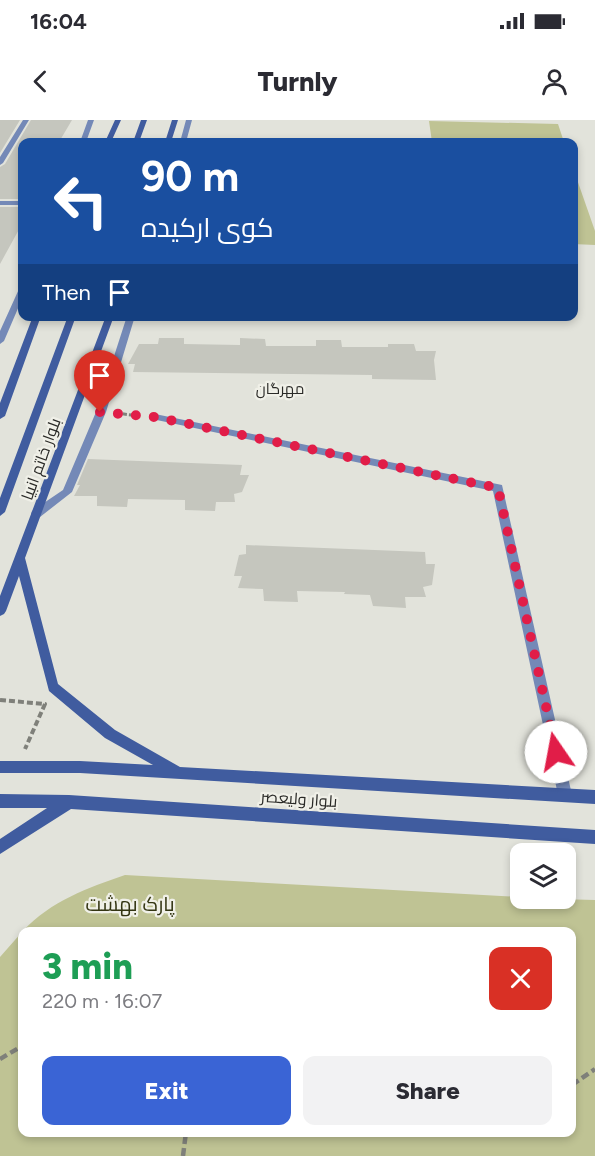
<!DOCTYPE html>
<meta charset="utf-8">
<style>
:root{--surface:#fff;--page:#f2f2f3;--text:#2b2b33;--muted:#7c7c81;--accent:#3a64d5}
body{margin:0;font-family:Figtree,Cairo,sans-serif;background:var(--page);color:var(--text);height:100vh;display:flex;flex-direction:column;font-size:22px;white-space:nowrap}
*{box-sizing:border-box;margin:0}
p{font-size:20px;color:var(--muted)}
.icon{flex:none;width:33px;height:33px;fill:none;stroke:currentColor;stroke-width:2;stroke-linecap:round;stroke-linejoin:round}
.map{position:relative;flex:1;overflow:hidden}
.sheet{position:absolute;left:18px;top:807px;width:558px;height:210px;display:flex;flex-direction:column;background:var(--surface);border-radius:12px;box-shadow:0 3px 9px #0003}
.sheet>*{flex:none}
.guide{position:absolute;left:18px;top:18px;width:560px;height:183px;border-radius:12px;box-shadow:0 3px 9px #0003;background:#1a4fa0;color:#fff;overflow:hidden}
.tools{position:absolute;left:510px;top:723px;display:grid;gap:12px}
.tools a{display:grid;place-items:center;width:66px;height:66px;border-radius:12px;background:var(--surface);box-shadow:0 3px 9px #0003;font-size:30px}
.pin{position:absolute;display:grid;place-items:center;width:51px;height:51px;color:#fff;margin:-62px -26px;border-radius:50% 50% 50% 0;rotate:-45deg;box-shadow:0 0 6px #0007}
.pin .icon{rotate:45deg}
.me{position:absolute;width:66px;margin:-33px;rotate:348deg;stroke-linejoin:round;filter:drop-shadow(0 0 4px #0008)}
.turn{display:flex;align-items:center;gap:21px;height:126px;padding:0 24px;font-size:27px}
.turn .icon{width:78px;height:78px;stroke-width:2.5}
.turn b{display:block;font-size:42px;line-height:51px}
.then{display:flex;align-items:center;height:57px;padding:0 24px;background:#0003;gap:12px;font-size:22px}
.round{display:grid;place-items:center;flex:none;width:63px;height:63px;border-radius:12px;background:var(--page)}
.overview{display:flex;align-items:center;justify-content:space-between;height:102px;padding:0 24px}
h1{font-size:36px;font-weight:800;line-height:45px;color:#1e9e55}
.button{display:flex;gap:12px;margin-top:auto;padding:12px 24px}
.button a{flex:1;height:69px;border-radius:12px;background:var(--accent);color:#fff;font-size:24px;font-weight:800;line-height:69px;text-align:center}
.button a+a{background:var(--page);color:var(--text)}
.status{display:flex;justify-content:space-between;align-items:center;height:42px;padding:0 30px;background:var(--surface);direction:ltr}
.status svg{height:16px;fill:currentColor}
header{display:flex;justify-content:space-between;align-items:center;height:78px;padding:0 24px;background:var(--surface);font-size:27px;font-weight:800}
.map>svg:first-child{display:block}
</style>
<div class="status"><b>16:04</b><svg viewBox="0 0 49 12"><path d="M0 12V9h3v3zM5 12V6h3v6zM10 12V3h3v9zM15 12V0h3v12zM26 1h20v11H26zM47 4h2v5h-2z"/></svg></div>
<header><svg class="icon" aria-label="back" viewBox="0 0 24 24"><path d="M15 5l-7 7 7 7"/></svg>Turnly<svg class="icon" aria-label="person" viewBox="0 0 24 24"><circle cx="12" cy="8" r="4"/><path d="M4 21q1-7 8-7t8 7"/></svg></header>
<div class="map">
<svg width="595" height="1036" viewBox="0 0 595 1036">
<rect width="100%" height="100%" fill="#e2e3db"/>
<path fill="#bfc394" d="M429 1 558 4 564 22H432Z
M573 48 595 111V125L573 124Z
M125 755 520 777V778L595 780V1036H0V837L22 812V1012H572V812L23 811C51 781 87 768 125 755Z"/>
<path fill="#c5c6be" d="M0 0H20L0 33Z
M31 0H72L59 22H22V79H0V47L5 44Z
M0 87H22V104L0 144Z
M159 218H184V224L240 225V218L265 219 266 226H316V220H341L342 227H388V224H414L416 231H436L434 240 436 260 372 259V255L133 252 135 244H128L139 224H158Z
M88 339 242 345 240 355H249L242 372 234 374 235 382H216L215 391 185 390V380L128 379 127 387 97 386V376H74L80 365H77Z
M246 425 425 432 426 444H435L432 465 423 467 426 477H405L406 488 373 486 370 475 344 474 345 472 297 471 298 482 264 481 263 469 238 468 242 456H234L239 435 246 434Z"/>
<g fill="none" stroke-linecap="round" stroke-linejoin="round">
<path stroke="#7f807a" stroke-width="3" stroke-dasharray="4.5 2" stroke-linecap="butt" d="M116 293 139 296"/>
<path stroke="#7f807a" stroke-width="4" stroke-dasharray="6 3" stroke-linecap="butt" d="M0 580 45 584 25 629"/>
<path stroke="#7f807a" stroke-width="4.5" stroke-dasharray="8 4" stroke-linecap="butt" d="M0 939 22 926
M572 965 595 949
M183 1036 186 1012"/>
<path fill="#7489b7" fill-rule="evenodd" d="M23 0H29L3 43 0 45V37Z
M88 0H94L86 22H80Z
M186 0H192L186 22H180Z
M0 81H22V85H0Z
M19 169H22V179L4 221 0 224V211Z
M127 196H135L106 292 72 372 40 397H32L31 394 32 391 63 370 96 292Z
M155 294 502 365 572 675 570 680 565 681 560 680 558 675 493 371 152 299 150 297Z"/>
<path fill="#405c9f" fill-rule="evenodd" d="M115 0H121L111 22H105Z
M141 0H147L139 22H133Z
M172 0H178L171 22H165Z
M33 196H41L5 296 0 299V283Z
M68 196H76L5 392 0 396V378Z
M106 196H114L25 438 58 564 115 610 180 647 595 670V684L80 653H0V641H80L153 645 105 618 49 571 19 456 6 491 4 494 0 496V476Z
M0 674 69 675 595 710V724L71 689 0 734V719L47 688H0Z"/>
</g>
<g fill="none" stroke-linecap="round" stroke-linejoin="round">
<path stroke="#e11d48" stroke-width="10" stroke-dasharray="0 18" d="M100 292 155 297 498 368 556 632"/>
</g>
<g text-anchor="middle" dominant-baseline="central" stroke-width="4.5" stroke-linejoin="round" paint-order="stroke">
<g font-size="15" fill="#2a2a27" stroke="#f0f0e8">
<text x="280" y="269">مهرگان</text>
</g>
<g font-size="16" fill="#2a2a27" stroke="#f0f0e8">
<text transform="translate(41 339) rotate(-70)">بلوار خاتم انبیا</text>
<text transform="translate(299 679) rotate(4)">بلوار ولیعصر</text>
</g>
<g font-size="20" fill="#333512" stroke="#f0f0e8">
<text x="130" y="784">پارک بهشت</text>
</g>
</g>
</svg>
<div class="tools">
<a><svg class="icon" aria-label="layers" viewBox="0 0 24 24"><path d="M12 4l9 5-9 5-9-5zM3 14l9 5 9-5"/></svg></a>
</div>
<div class="pin" style="left:100px;top:292px;background:#d93025"><svg class="icon" aria-label="arrive" viewBox="0 0 24 24"><path d="M6 21V4h12l-3 4 3 4H6"/></svg></div>
<svg class="me" style="left:556px;top:632px" viewBox="-20 -20 40 40"><circle r="19" fill="#fff"/><path d="M0-13L10 11 0 6-10 11z" fill="#e11d48"/></svg>
<div class="guide">
<div class="turn"><svg class="icon" aria-label="left" viewBox="0 0 24 24"><path d="M17 20v-9H6M10 6l-5 5 5 5"/></svg><div><b>90 m</b>کوی ارکیده</div></div>
<div class="then">Then<svg class="icon" aria-label="arrive" viewBox="0 0 24 24"><path d="M6 21V4h12l-3 4 3 4H6"/></svg></div>
</div>
<section class="sheet">
<div class="overview"><div><h1>3 min</h1><p>220 m · 16:07</p></div><a class="round" style="background:#d93025;color:#fff"><svg class="icon" aria-label="close" viewBox="0 0 24 24"><path d="M6 6l12 12M18 6L6 18"/></svg></a></div>
<div class="button"><a>Exit</a><a>Share</a></div>
</section>
</div>
